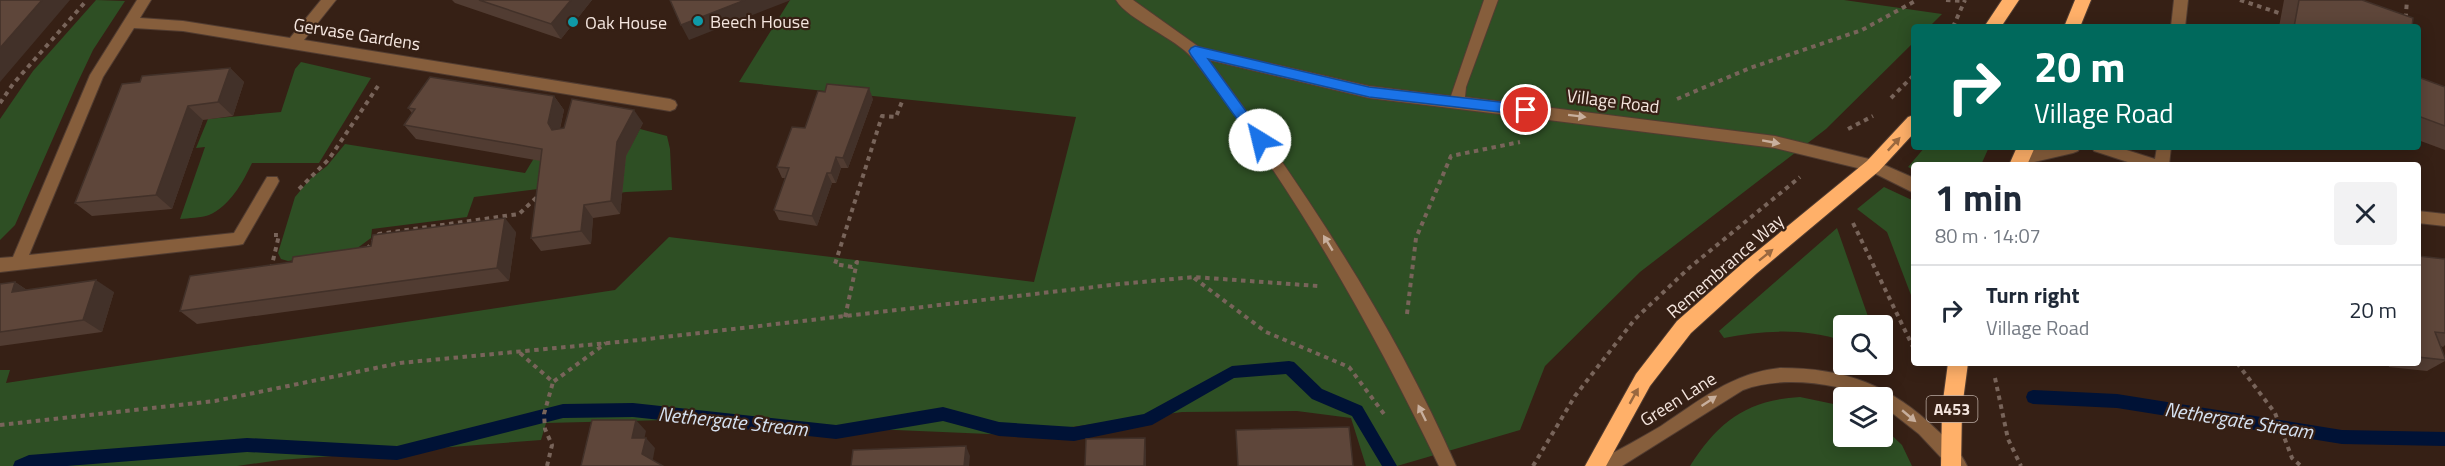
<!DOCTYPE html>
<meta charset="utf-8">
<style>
:root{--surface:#fff;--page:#f2f2f3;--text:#1f2937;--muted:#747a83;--line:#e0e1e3}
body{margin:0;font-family:"Titillium Web",sans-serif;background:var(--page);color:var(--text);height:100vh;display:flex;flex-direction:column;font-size:22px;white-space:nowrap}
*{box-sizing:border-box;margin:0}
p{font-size:20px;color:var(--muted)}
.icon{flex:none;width:33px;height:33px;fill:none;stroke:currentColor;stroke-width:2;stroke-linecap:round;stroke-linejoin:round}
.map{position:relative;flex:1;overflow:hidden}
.details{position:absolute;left:1911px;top:162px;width:510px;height:204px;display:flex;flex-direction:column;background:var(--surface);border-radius:6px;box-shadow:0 3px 15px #0003}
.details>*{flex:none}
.top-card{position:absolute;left:1911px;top:24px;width:510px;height:126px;border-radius:6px;box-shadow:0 3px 15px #0003;background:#00695c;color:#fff;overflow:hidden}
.fabs{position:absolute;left:1833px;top:315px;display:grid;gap:12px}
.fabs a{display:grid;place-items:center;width:60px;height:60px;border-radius:6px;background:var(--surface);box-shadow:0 3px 15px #0003;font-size:30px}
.pin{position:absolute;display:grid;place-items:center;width:51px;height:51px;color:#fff;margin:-26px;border:3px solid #fff;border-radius:50%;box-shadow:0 2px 6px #0007}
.me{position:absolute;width:66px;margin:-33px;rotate:324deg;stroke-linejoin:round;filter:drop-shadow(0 0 4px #0008)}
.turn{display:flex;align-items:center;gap:21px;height:126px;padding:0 24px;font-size:27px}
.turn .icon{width:78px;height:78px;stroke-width:2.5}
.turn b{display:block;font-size:42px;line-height:51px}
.round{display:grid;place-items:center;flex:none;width:63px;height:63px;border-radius:6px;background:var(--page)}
.headline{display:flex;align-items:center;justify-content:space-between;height:102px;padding:0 24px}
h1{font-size:36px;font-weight:700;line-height:45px}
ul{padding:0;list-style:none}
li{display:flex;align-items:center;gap:18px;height:90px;padding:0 24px;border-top:2px solid var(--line)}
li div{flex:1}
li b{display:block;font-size:22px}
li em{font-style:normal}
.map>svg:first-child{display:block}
</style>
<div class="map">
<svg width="2445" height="466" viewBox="0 0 2445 466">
<rect width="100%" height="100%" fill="#362015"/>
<path fill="#2e4f24" d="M96 0 125 1 93 50 76 86 15 225 0 240V119L33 71Z
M790 0H1844L1942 14 1929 27H1914V42L1826 129 1640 272 1545 366 1520 430 1397 466H1366L1351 418 1297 411 1182 412 1012 435 666 420 546 423 541 440 280 460 237 466H0V370H10L6 383 615 290 669 237 1034 282 1076 117 739 82Z
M301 62 371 78 319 163H252C243 182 230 206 209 215 201 218 189 218 180 219L205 147 196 148 208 119 281 112 295 69Z
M640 129 667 136 670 149 672 190 626 192 589 197 629 150Z
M545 140 538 189 474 197 467 217 372 229 371 238 352 252 288 261 281 259 278 253 295 197 310 179 327 166 345 144 525 173Z
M1925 147H1989L1981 165H1914V170L1908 167Z
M1884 187 1914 201V303L1887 232 1857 209Z
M1837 228 1871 325 1844 326 1843 341C1805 328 1764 330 1724 338L1719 331Z
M1800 397 1843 406 1844 436H1882L1883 427 1902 445 1912 466H1690C1718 422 1746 400 1800 397Z"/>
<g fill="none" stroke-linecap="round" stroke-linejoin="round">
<path fill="#001236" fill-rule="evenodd" d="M1289 361 1294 362 1322 389 1362 406 1397 466H1382L1352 416 1312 399 1286 374 1234 378 1152 425 1074 441 999 436 943 421 836 439 633 417 563 418 397 460 247 452 67 466H13L15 461 29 455 247 438 397 446 563 404 633 403 836 425 943 407 999 422 1074 427 1144 414 1232 366Z
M2033 390 2117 394 2342 430 2445 432V446L2342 444 2117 408 2033 404 2028 402 2026 397 2028 392Z"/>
<g stroke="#513c31" stroke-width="2">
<path id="minor" d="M137 0H151L140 18 183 21 290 38 321 0H336L304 40 670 99 675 101 677 105 675 109 670 111 183 31 134 28 103 77 29 255 234 233 267 177H277L279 181 277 185 243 244 238 245 0 272V258L13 257 90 75Z
M1116 0H1133L1199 47 1369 86 1451 96 1484 0H1498L1466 87 1465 97 1775 136 1873 160 1914 178V193L1870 171 1775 148 1369 98 1209 60C1303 187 1392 320 1456 466H1439C1370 323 1291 183 1192 58 1176 38 1128 20 1116 0Z
M2174 0H2188L2185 27H2171Z
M2047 147H2080L2078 151 2073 153 2021 165 2016 163 2014 159 2016 155Z
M2092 147H2117L2155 159 2157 147H2171L2169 165H2137L2094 151Z
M2418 211 2445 214V226L2418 223Z
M1780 368C1845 368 1891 385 1938 431 1949 441 1961 452 1967 466H1949L1919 434 1882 405V398C1866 398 1853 391 1837 387 1807 381 1772 379 1743 390L1622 466H1598L1600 460C1620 449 1641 438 1661 426 1700 400 1732 373 1780 368Z"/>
</g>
<g stroke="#513c31" stroke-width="2">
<path id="highway" d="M2002 0H2019L2001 27H1984Z
M2075 0H2091L2080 27H2064Z
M1914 115V133L1879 171 1756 274 1691 333 1650 386 1606 466H1585L1636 374 1677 321 1744 262 1867 161 1908 117Z
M2017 147H2035L2027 165H2009Z
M1948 363H1968L1962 408 1961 466H1941L1942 408Z"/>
</g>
<path stroke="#78645a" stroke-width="4" stroke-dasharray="4.5 4.5" stroke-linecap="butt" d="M1946 0 1964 1
M2240 0 2285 15
M1953 27 1965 0
M2405 27 2407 0
M1891 98 1914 75
M1677 99 1750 68 1862 30 1917 0
M0 103 13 84 87 0
M1848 129 1873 116
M299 189 329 159 378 86
M1853 223 1914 349
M367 249 379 234 519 214 538 196
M271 269 279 235H274
M1194 278 1266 332 1349 367 1384 414
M1407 314 1416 238 1451 156 1520 142
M845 317 857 262 852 267 835 264 882 116 896 117 903 99
M520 353 553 382 606 343
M2237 363 2275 413 2292 458 2301 466
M1995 378 2008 439 2021 466
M0 425 215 401 400 363 639 340 1120 284 1194 277 1318 286
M547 466 552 445 545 429 544 414 553 382
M1533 466 1575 396 1635 319 1689 268 1800 177"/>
<use href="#minor" fill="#865e3c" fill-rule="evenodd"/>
<use href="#highway" fill="#ffb069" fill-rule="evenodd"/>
</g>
<path fill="#513c32" d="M452 0H592L561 39 455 3Z
M2284 0H2362L2412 27H2279Z
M230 68 244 82 233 116 203 120 172 209 92 216 75 203 140 82Z
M2418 77 2445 87V150L2418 140Z
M554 96 564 110 560 129 643 123 626 156 620 214 593 218 591 244 541 251 531 238 541 161 416 139 404 125 412 113 408 108Z
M873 99 848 168H841L836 183H832L817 226 779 220 774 210 785 178H782L777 167 805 128Z
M516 232 509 281 197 324 180 311Z
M2418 256 2445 259V345L2443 347 2441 346 2445 358V361L2427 371 2389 367 2388 363H2418Z
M15 282 27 290 114 292 102 332 0 346V284Z"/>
<path fill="#423129" d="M42 0H70L0 82V48Z
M571 0H592L561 39 551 24Z
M745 0H791L689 40 681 25Z
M230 68 244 82 233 116 218 102Z
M869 88 873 99 848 168 843 158Z
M554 96 564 110 558 136 562 143 548 123Z
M188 106 203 120 172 209 156 195Z
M634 110 643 123 626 156 620 214 611 201 617 142Z
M836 157 841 168 836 183 831 173Z
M827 173 832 183 817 226 812 216Z
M584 205 593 218 591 244 581 231Z
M505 218 516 232 509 281 497 268Z
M96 280 114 292 102 332 83 320Z
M15 282 34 295 12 292Z
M636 420 646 431 642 449 632 438Z
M646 438 655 448 652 464 642 454Z
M1145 438 1146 449V466H1144Z
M966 446 970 456 969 466H964Z"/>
<path fill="#5e463a" stroke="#423129" stroke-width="1.5" d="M0 0H42L0 48Z
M479 0H571L551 24Z
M670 0H745L681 25Z
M2299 0H2362L2413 18 2412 27H2294Z
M230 68 218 102 188 106 156 195 75 203 122 84 140 82 142 76Z
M430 77 554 96 548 123 552 130 564 128 572 99 634 110 617 142 611 201 584 205 581 231 531 238 542 149 404 125 415 109 408 108Z
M2418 77 2445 87V126L2418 116Z
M827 84 869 88 843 158 836 157 831 173H827L812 216 774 210 789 168 777 167 792 127 805 128 818 91 825 92Z
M505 218 497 268 180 311 190 276 292 262 293 257 371 246 373 235Z
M2418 256 2445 259V333L2435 332 2445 358V360L2418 357Z
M96 280 83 320 0 332V284L15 282 12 292Z
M592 420H636L632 438H646L642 454 663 466H581Z
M1349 427 1353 466H1238L1236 430Z
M1145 438 1144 466H1085L1086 439Z
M966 446 964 466H851L853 450Z"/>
<defs><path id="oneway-solid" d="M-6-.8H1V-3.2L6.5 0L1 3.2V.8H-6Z" transform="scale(1.5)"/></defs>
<g fill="#c8af9d">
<use href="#oneway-solid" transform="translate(1577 116) rotate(7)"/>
<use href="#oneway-solid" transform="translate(1771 142) rotate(10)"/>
<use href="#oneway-solid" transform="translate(1328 243) rotate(-121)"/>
<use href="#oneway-solid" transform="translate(1709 401) rotate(-34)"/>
<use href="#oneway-solid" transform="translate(1422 413) rotate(-116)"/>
<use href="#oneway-solid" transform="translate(1909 416) rotate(40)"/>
</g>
<g fill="#9a683f">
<use href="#oneway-solid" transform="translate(1894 144) rotate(-47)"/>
<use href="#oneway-solid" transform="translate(1766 255) rotate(-39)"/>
<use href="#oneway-solid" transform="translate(1634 396) rotate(-61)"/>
</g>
<path fill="#1a73e8" stroke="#114b97" stroke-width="1.5" d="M1195 46 1369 87 1526 105 1532 110 1526 115 1369 97 1208 59 1264 136 1266 140 1260 145 1255 144 1191 55 1189 51 1191 48Z"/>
<g fill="#0f9aa8" stroke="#362015" stroke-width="2">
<circle cx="698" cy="21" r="6"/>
<circle cx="573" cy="22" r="6"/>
</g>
<g text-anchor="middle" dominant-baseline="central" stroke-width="4.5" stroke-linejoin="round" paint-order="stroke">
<rect fill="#362015" stroke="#bbaaa2" stroke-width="1.5" x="1926.5" y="396" width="51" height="26" rx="4.5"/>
<g font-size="16" font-weight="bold" fill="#f4e5de">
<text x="1952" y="409">A453</text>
</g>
<g font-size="18" fill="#f4e5de" stroke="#362015" text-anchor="start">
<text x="710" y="21">Beech House</text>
<text x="585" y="22">Oak House</text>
</g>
<g font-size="18" fill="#f4e5de" stroke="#362015">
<text transform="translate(357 34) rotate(9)">Gervase Gardens</text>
<text transform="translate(1613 101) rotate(7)">Village Road</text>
<text transform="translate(1725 266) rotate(-41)">Remembrance Way</text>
<text transform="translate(1678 399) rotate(-32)">Green Lane</text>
</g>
<g font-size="20" font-style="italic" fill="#d5e1f1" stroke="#362015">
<text transform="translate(2239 420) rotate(9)">Nethergate Stream</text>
<text transform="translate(733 421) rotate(6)">Nethergate Stream</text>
</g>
</g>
</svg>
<div class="fabs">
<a><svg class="icon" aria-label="search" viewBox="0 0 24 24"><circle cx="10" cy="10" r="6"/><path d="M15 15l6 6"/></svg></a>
<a><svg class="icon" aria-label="layers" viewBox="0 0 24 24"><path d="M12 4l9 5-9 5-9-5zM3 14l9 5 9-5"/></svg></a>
</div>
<div class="pin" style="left:1526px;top:110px;background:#d93025"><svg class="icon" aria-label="arrive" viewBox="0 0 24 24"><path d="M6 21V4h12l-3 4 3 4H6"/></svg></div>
<svg class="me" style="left:1260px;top:140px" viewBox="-20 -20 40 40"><circle r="19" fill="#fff"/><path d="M0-13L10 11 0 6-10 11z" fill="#1a73e8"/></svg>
<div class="top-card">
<div class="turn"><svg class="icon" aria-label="right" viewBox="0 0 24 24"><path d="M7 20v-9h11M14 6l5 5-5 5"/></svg><div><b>20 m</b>Village Road</div></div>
</div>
<section class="details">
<div class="headline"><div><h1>1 min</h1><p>80 m · 14:07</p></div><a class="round"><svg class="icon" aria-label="close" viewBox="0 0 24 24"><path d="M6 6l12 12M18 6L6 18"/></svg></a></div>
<ul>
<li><svg class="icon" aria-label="right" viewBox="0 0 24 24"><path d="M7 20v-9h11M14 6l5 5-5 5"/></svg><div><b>Turn right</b><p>Village Road</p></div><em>20 m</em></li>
</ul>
</section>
</div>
